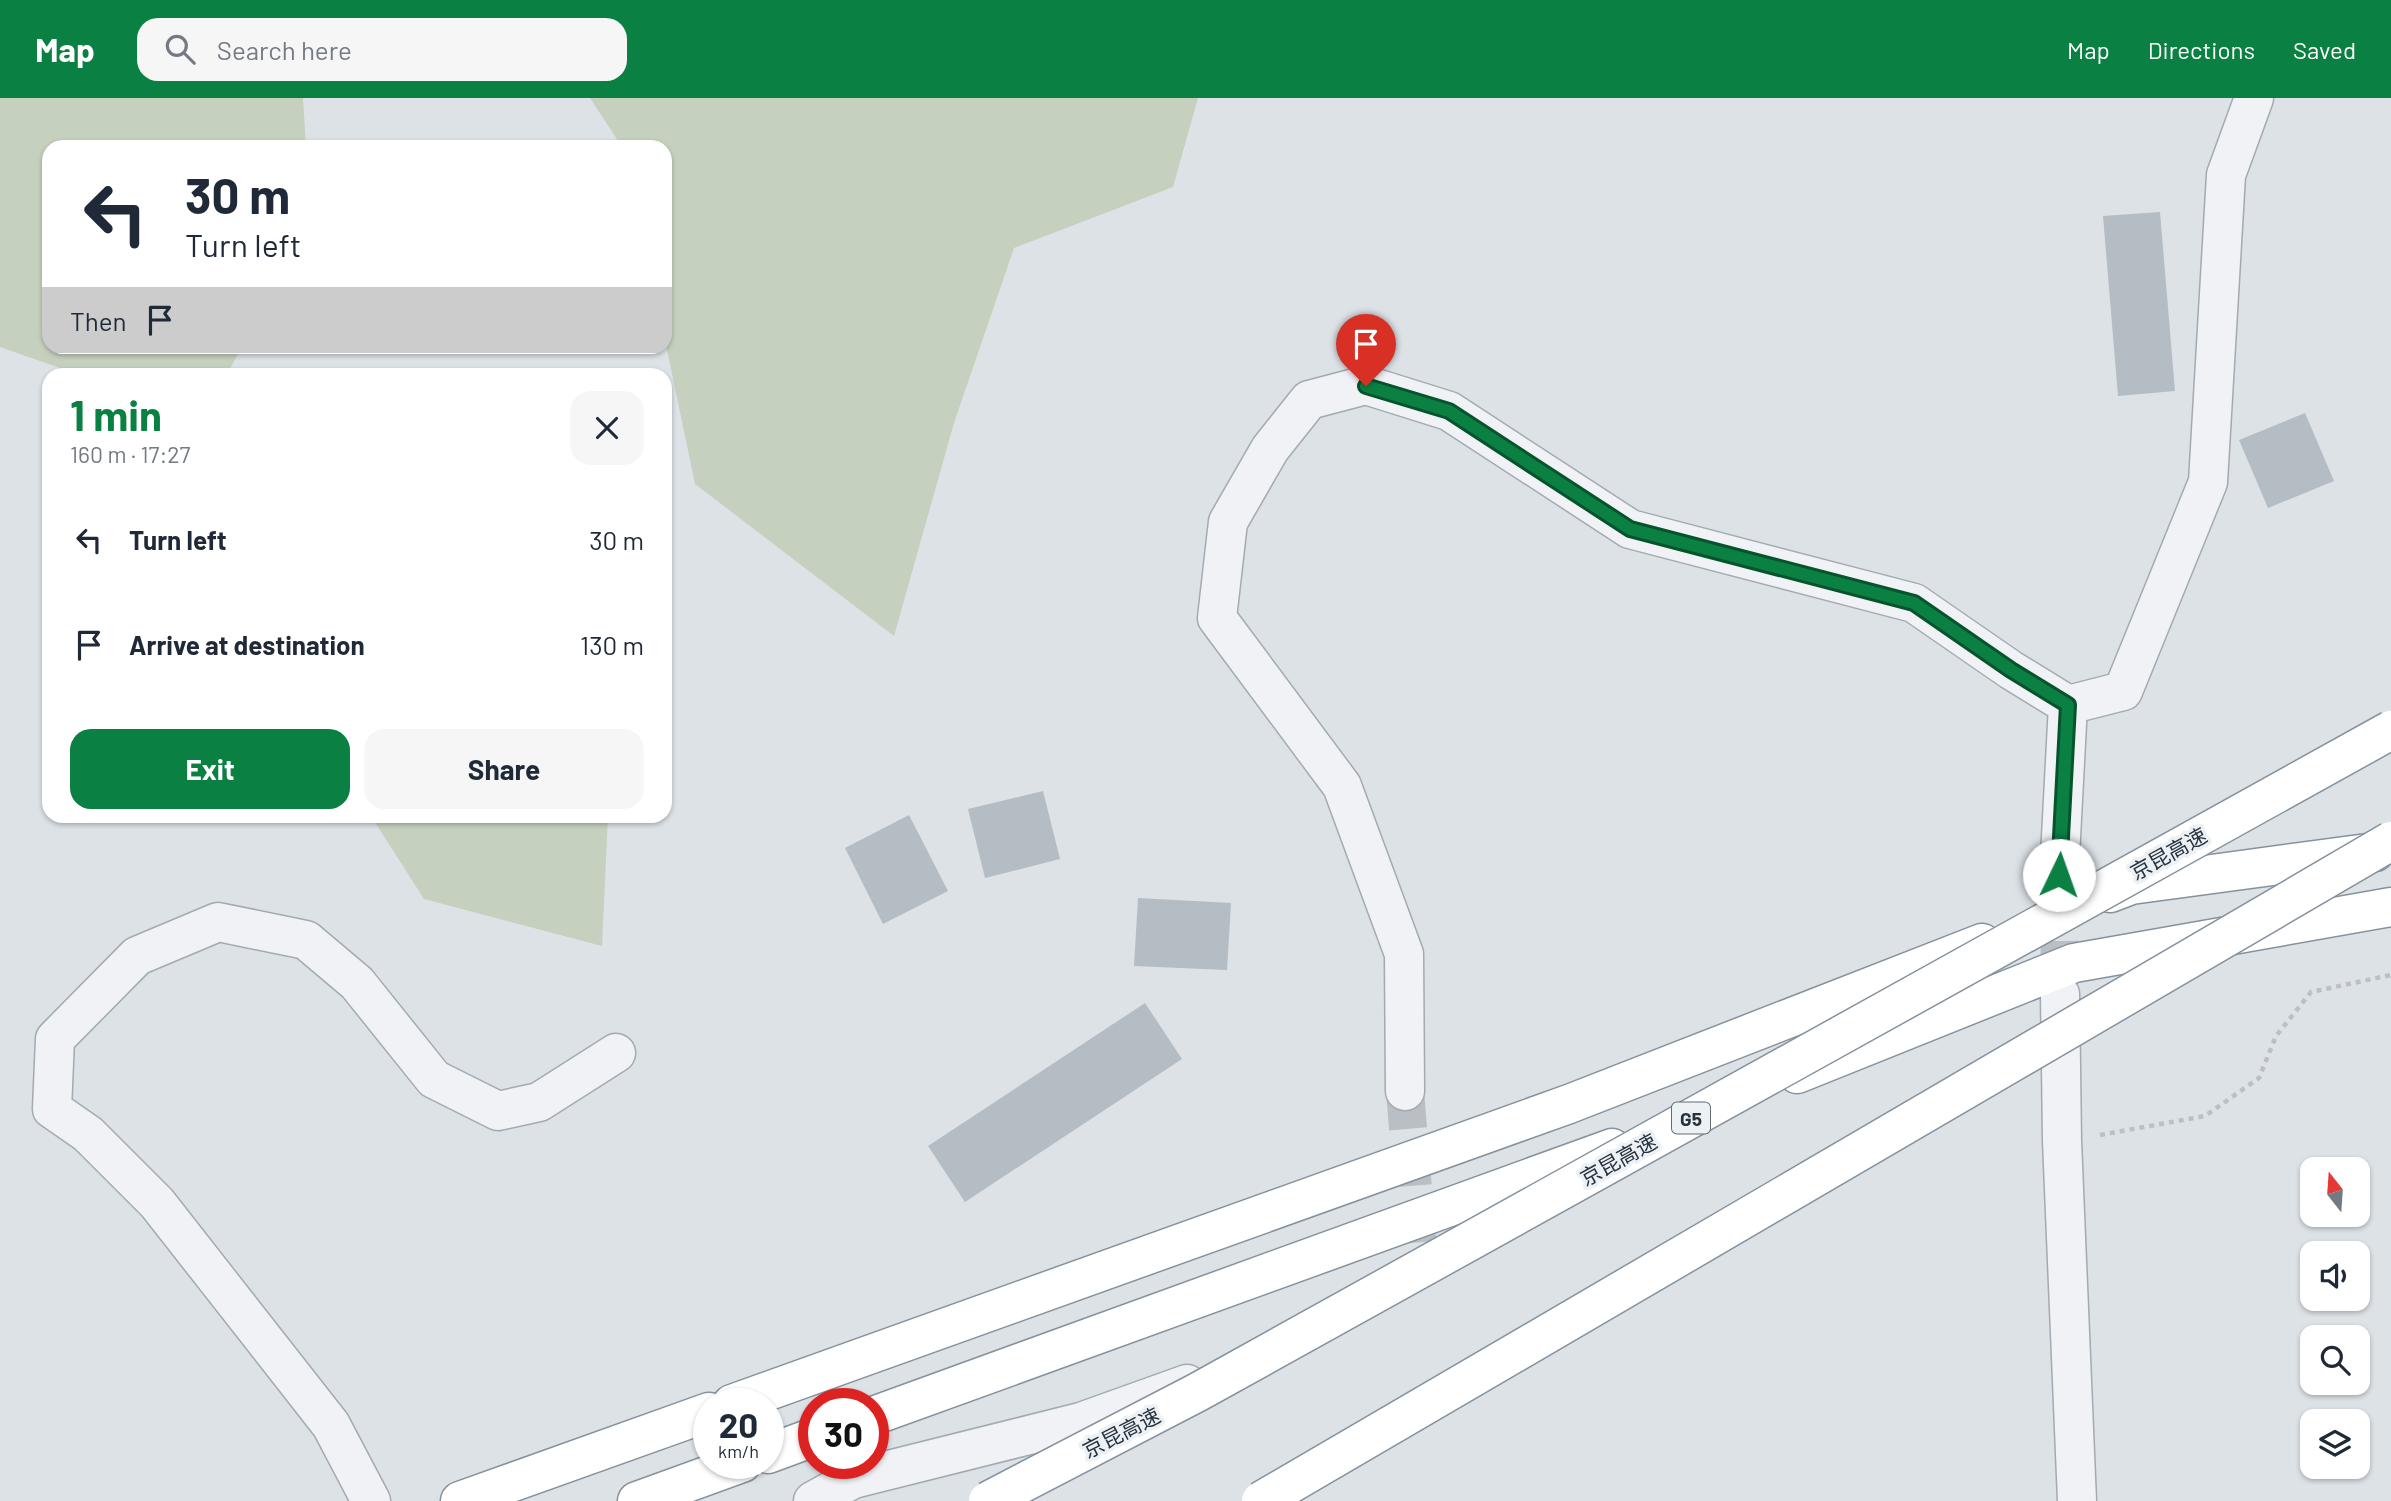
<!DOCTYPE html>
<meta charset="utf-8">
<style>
:root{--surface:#fff;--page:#f6f6f7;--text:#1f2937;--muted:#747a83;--accent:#0b8043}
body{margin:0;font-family:Barlow,"Noto Sans SC",sans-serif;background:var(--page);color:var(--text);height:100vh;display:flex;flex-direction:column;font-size:26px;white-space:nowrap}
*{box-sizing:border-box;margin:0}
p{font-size:23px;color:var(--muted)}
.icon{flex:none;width:38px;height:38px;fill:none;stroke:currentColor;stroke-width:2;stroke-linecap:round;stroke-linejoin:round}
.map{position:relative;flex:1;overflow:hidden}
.sheet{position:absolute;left:42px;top:270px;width:630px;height:455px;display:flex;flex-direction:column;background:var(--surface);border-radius:21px;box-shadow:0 2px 5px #0004}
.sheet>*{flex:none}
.guide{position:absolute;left:42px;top:42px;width:630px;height:214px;border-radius:21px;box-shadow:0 2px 5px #0004;background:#fff;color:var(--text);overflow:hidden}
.needle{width:46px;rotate:343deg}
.controls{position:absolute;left:2300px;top:1059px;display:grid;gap:14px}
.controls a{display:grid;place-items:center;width:70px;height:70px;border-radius:14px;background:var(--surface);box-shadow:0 2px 5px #0004;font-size:35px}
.speed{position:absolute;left:693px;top:1290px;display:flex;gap:14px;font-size:35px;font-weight:700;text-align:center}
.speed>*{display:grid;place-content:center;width:91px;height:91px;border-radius:50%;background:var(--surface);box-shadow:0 2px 5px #0004;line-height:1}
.speed small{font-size:18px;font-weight:400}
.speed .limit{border:10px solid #d22;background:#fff;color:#111}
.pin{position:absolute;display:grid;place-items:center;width:60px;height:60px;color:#fff;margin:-72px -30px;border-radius:50% 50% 50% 0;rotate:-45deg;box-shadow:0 0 7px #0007}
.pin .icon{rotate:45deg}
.me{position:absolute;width:77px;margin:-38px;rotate:3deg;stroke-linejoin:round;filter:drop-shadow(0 0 5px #0008)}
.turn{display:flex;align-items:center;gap:24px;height:147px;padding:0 28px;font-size:32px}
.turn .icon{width:91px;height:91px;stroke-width:2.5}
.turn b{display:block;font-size:49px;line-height:60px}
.then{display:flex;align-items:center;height:66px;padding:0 28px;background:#0003;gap:14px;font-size:26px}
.round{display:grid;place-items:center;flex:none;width:74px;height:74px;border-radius:21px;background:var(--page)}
.overview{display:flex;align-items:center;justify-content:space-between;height:119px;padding:0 28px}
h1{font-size:42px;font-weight:700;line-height:52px;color:var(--accent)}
.action{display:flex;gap:14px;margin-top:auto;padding:14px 28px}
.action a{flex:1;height:80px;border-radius:21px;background:var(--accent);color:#fff;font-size:28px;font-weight:700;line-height:80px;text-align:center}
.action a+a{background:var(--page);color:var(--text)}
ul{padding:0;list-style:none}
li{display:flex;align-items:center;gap:21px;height:105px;padding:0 28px}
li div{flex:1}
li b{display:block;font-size:26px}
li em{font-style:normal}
header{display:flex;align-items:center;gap:42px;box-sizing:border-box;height:98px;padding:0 35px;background:var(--accent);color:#fff}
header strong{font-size:33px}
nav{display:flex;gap:38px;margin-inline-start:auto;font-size:24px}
.search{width:490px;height:63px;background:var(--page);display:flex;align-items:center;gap:18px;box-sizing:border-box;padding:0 24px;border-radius:21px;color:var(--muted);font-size:26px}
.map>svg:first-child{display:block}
</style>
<header>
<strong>Map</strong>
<div class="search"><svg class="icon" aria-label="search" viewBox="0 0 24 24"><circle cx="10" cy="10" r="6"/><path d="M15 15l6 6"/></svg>Search here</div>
<nav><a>Map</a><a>Directions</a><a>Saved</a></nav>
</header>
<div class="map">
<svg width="2391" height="1403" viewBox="0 0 2391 1403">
<rect width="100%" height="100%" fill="#dde2e7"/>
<path fill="#c5d1be" d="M0 0H303L306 49H49V248L242 249 227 276H77L0 249Z
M590 0H1198L1173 89 1014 150 954 325 894 538 695 386 665 242V49H622Z
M371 718H608L602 848 424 801Z"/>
<path fill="#b4bcc4" d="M2160 114 2175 293 2118 298 2103 118Z
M2305 315 2334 383 2268 410 2239 342Z
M1043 693 1060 761 985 780 968 711Z
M909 717 948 793 883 826 845 750Z
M1138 800 1231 805 1227 872 1134 868Z
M1145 905 1182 961 965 1104 928 1048Z"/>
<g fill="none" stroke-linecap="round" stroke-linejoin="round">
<path stroke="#b9bfc5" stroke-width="38" stroke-dasharray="38 19" stroke-linecap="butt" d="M2059 786 2060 896
M1405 993 1418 1152"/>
<g stroke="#a3aab1" stroke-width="41">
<path id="minor" d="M2059 777 2068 607
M2060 896 2062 1043 2077 1403
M1405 993 1404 856 1342 688 1217 520 1228 424 1270 351 1309 302 1366 287 1449 313 1630 431 1914 505 2011 572 2068 607 2123 593 2208 384 2226 77 2254 0
M371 1403 331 1327 157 1105 88 1036 52 1011 55 941 137 858 218 824 306 842 357 885 434 981 498 1013 539 1004 616 955
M813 1403 853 1381 1081 1324 1187 1286"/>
</g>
<g stroke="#85929d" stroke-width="41">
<path id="highway" d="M2110 795 2131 787 2375 754
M1797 976 2074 865 2391 809
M732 1306 1569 1006 1982 845
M873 1318 1612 1050
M768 1356 814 1339
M460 1403 709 1314
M637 1403 742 1365"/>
</g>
<path stroke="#bcc0c5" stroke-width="4.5" stroke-dasharray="5 5" stroke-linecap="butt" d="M2100 1037 2205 1018 2259 980 2276 938 2311 894 2391 877"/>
<use href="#minor" stroke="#f0f2f5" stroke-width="38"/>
<use href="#highway" stroke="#fff" stroke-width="38"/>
<g stroke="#85929d" stroke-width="41" stroke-linecap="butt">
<path id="highway-bridge" d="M988 1403 1198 1294 2391 632
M1261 1403 2391 743"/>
</g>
<use href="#highway-bridge" stroke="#fff" stroke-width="38"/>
</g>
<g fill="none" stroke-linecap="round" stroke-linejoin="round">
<g stroke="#07532c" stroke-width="18">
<path id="route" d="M1366 288 1449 313 1630 431 1914 505 2011 572 2068 607 2059 777"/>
</g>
<use href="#route" stroke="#0b8043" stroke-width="12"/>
</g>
<g text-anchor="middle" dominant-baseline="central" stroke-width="7" stroke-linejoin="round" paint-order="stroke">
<rect fill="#ecf1f5" stroke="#626b74" stroke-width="2" x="1672" y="1004.5" width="38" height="31" rx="5"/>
<g font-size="19" font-weight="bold" fill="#27323d">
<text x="1691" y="1020">G5</text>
</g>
<g font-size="21" fill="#27323d" stroke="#ecf1f5">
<text transform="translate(2168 755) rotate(-29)">京昆高速</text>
<text transform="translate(1618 1061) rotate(-29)">京昆高速</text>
<text transform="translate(1121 1334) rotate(-27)">京昆高速</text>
</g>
</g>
</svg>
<div class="controls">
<a><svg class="needle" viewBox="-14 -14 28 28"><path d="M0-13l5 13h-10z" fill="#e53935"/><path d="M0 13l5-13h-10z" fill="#747a83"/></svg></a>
<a><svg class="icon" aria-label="sound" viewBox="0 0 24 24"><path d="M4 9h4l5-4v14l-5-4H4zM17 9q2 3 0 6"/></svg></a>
<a><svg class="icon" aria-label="search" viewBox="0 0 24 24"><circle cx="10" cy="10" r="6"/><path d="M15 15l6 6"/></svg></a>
<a><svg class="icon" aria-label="layers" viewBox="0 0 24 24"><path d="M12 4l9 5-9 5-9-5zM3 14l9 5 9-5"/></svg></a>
</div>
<div class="speed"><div>20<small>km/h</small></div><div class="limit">30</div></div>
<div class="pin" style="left:1366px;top:288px;background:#d93025"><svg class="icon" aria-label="arrive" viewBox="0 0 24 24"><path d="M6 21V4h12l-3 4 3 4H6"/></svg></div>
<svg class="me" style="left:2059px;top:777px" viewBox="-20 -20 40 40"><circle r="19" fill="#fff"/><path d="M0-13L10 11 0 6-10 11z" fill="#0b8043"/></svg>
<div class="guide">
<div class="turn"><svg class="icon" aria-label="left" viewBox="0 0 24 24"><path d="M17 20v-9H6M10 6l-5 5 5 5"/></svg><div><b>30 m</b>Turn left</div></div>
<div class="then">Then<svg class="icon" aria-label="arrive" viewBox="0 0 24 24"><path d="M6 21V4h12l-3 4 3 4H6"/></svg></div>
</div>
<section class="sheet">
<div class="overview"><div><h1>1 min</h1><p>160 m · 17:27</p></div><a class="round"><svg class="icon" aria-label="close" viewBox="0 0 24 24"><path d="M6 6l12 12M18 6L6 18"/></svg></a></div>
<ul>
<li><svg class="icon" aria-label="left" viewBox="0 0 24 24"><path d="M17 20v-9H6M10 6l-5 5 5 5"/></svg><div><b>Turn left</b></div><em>30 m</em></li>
<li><svg class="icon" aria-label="arrive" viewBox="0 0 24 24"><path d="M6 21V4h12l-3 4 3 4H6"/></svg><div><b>Arrive at destination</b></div><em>130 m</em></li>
</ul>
<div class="action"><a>Exit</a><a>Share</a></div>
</section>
</div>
